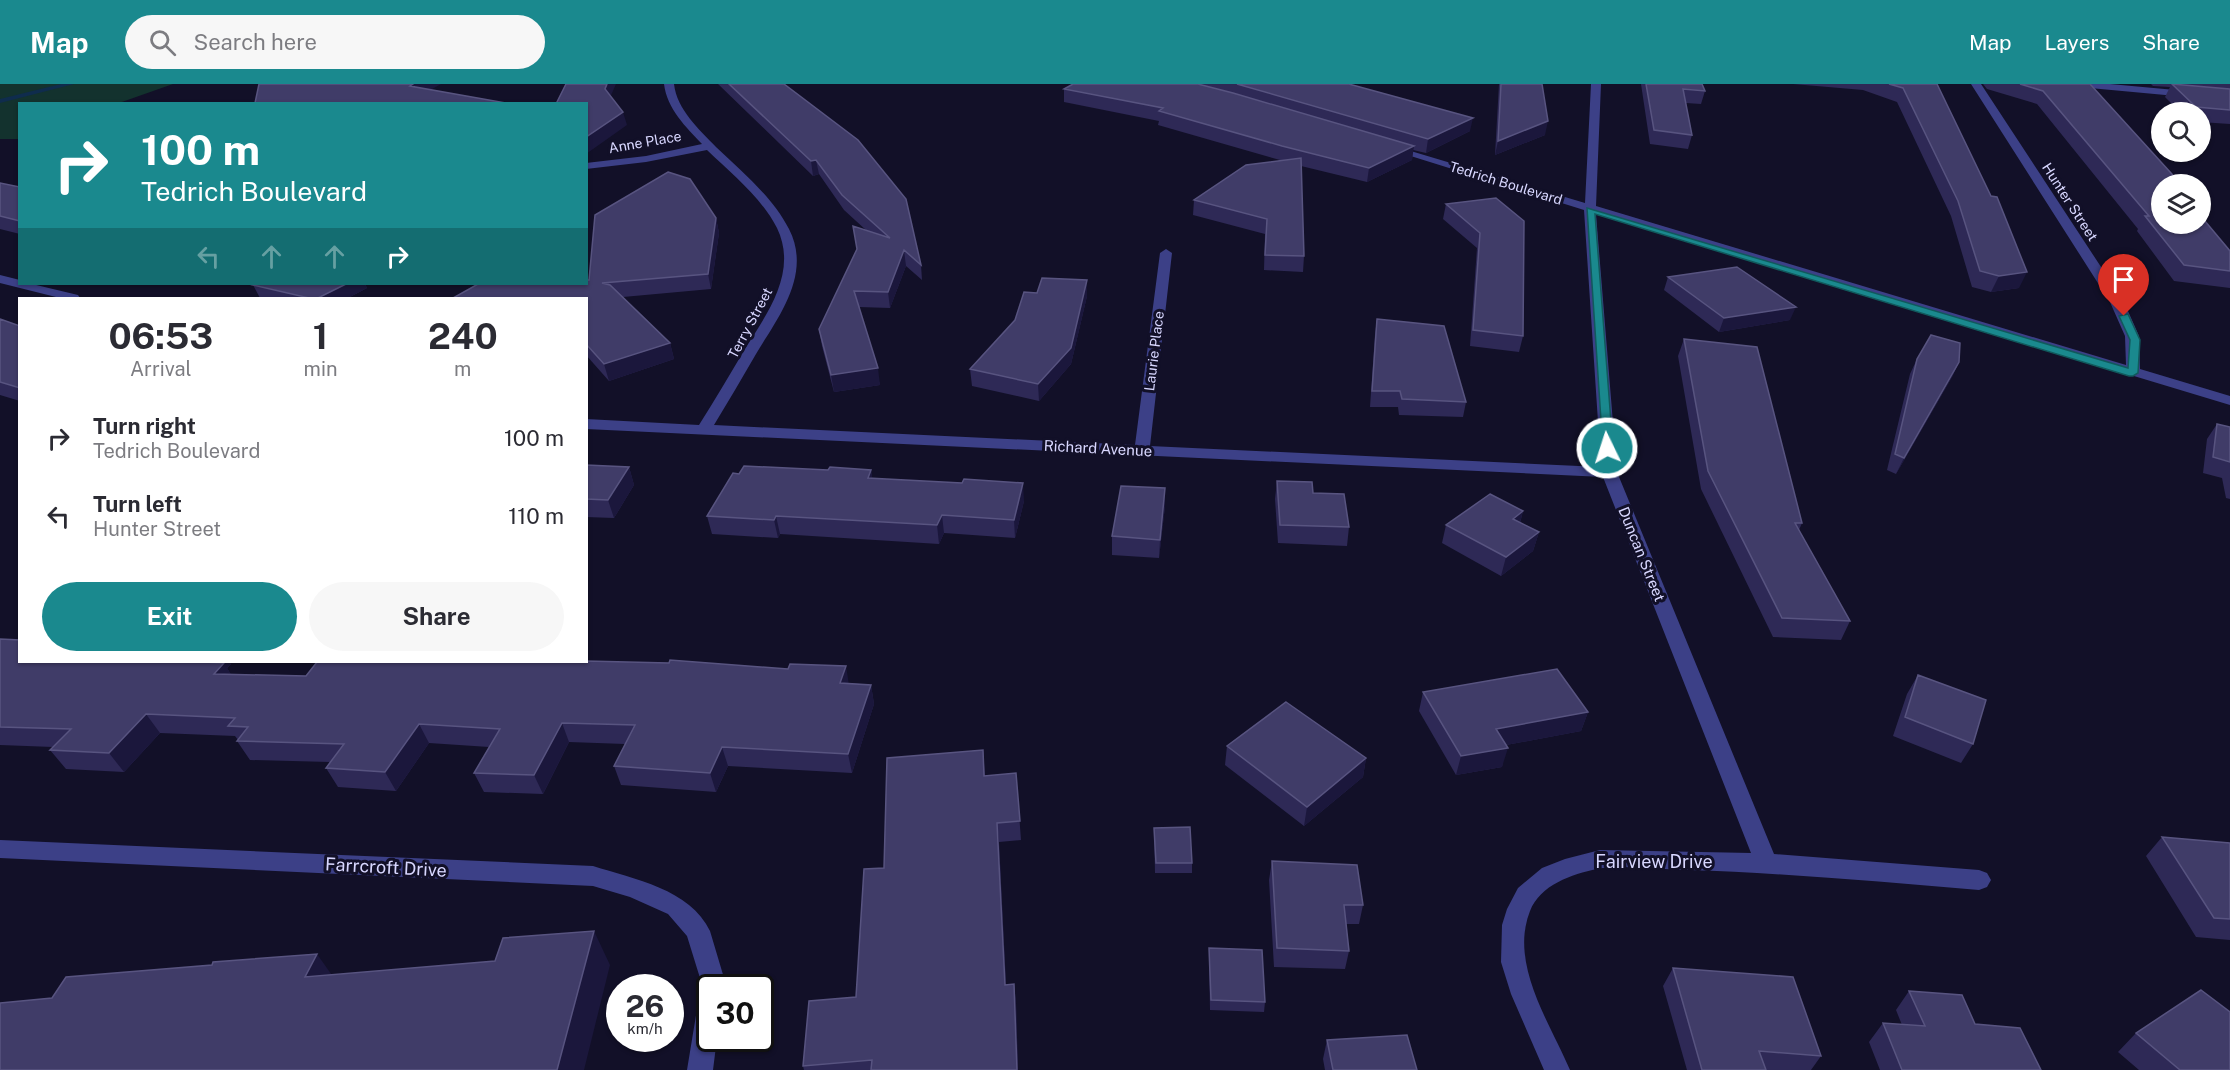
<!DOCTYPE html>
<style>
:root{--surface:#fff;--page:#f7f7f7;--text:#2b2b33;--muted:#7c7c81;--accent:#1a898e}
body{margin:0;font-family:"Public Sans",sans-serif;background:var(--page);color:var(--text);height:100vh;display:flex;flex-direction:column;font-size:22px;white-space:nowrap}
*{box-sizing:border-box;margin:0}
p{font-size:20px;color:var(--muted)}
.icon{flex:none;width:33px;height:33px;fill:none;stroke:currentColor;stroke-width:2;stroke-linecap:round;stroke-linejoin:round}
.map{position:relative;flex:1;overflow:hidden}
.details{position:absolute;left:18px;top:213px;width:570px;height:366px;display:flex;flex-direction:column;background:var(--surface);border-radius:0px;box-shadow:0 2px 4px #0004}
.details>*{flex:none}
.guide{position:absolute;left:18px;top:18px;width:570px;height:183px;border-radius:0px;box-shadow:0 2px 4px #0004;background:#1a898e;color:#fff;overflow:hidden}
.buttons{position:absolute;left:2151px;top:18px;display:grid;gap:12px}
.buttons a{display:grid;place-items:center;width:60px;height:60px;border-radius:50%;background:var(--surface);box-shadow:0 2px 4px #0004;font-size:30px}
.speed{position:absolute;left:606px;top:890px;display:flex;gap:12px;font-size:30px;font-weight:700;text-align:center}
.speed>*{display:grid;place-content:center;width:78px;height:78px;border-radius:50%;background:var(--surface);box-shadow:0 2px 4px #0004;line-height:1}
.speed small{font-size:15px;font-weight:400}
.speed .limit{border:3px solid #111;border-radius:9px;background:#fff;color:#111}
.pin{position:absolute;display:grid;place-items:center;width:51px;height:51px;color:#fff;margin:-62px -26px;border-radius:50% 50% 50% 0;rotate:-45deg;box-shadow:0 0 6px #0007}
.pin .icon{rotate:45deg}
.me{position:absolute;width:66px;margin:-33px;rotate:356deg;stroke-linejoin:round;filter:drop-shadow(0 0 4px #0008)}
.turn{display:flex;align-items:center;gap:21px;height:126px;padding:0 24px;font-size:27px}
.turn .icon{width:78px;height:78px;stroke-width:2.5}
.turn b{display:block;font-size:42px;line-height:51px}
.lanes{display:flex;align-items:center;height:57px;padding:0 24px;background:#0003;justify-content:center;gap:30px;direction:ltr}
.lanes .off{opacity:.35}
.eta{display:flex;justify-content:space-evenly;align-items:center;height:102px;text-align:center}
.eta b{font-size:36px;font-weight:700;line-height:42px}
.action{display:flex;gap:12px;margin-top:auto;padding:12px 24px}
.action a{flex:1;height:69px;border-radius:36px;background:var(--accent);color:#fff;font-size:24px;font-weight:700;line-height:69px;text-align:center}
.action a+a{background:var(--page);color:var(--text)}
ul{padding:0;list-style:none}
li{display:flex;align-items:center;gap:18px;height:78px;padding:0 24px}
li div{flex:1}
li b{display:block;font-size:22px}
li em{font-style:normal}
header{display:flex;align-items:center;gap:36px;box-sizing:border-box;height:84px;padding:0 30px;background:var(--accent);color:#fff}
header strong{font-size:28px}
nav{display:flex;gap:33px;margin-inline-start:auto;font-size:21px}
.search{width:420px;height:54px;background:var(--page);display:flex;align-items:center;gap:15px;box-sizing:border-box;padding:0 21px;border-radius:33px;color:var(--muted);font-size:22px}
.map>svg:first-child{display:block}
</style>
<header>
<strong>Map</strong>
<div class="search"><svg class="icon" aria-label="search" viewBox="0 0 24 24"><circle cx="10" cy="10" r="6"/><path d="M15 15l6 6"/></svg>Search here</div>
<nav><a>Map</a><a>Layers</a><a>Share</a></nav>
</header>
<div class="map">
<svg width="2230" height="986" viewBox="0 0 2230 986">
<rect width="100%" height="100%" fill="#121028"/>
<path fill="#13322e" d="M0 0H173L119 19 20 20 19 55H0Z"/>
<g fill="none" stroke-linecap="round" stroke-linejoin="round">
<path fill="#0f2c4d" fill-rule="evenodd" d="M61 0H74L0 19V15Z"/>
<path fill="#3c4087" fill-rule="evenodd" d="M664 0H674C677 26 699 45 716 63 742 88 772 112 789 145 812 190 779 232 756 270 742 294 728 318 714 341L1135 361 1160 169 1166 165 1172 169 1150 362 1601 383 1584 126 1385 64 1390 61 1394 62 1585 119 1591 0H1601L1596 122 2126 281 2125 252 2110 218 1971 0H1981L2124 218 2139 252 2140 285 2230 312V321L1596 130 1617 388 1774 770 1979 786 1987 789 1991 796 1987 803 1979 806C1882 798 1785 789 1688 786 1662 786 1622 780 1597 785 1572 790 1540 801 1530 827 1509 880 1550 939 1570 986H1544L1511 910 1501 878 1502 841 1507 825 1518 804 1542 784 1565 775 1600 766 1751 769 1603 393 586 345V335L699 341C714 317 728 294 742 270 765 232 799 190 777 144 761 113 732 90 707 66L646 78 586 85V79L646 72 702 60C686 43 667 25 664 0Z
M2074 0H2110L2230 11V17L2079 3Z
M0 191 20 196V200H32L78 211 80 214H60L0 199Z
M0 756 593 782C634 795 690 805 710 847L724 894V903H710V954H717L713 986H687L700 907V894L687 852 668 830 630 813 593 802 0 774Z"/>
</g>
<path fill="#2e2956" d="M718 0H784L921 181 922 196 906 182 890 224 859 223 880 301 834 308 822 262 819 245 867 147 844 126 819 90 813 92Z
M1073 0H1349L1470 47 1426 69 1413 66 1412 76 1367 98 1301 82 1304 172 1303 188 1264 186 1265 150 1193 131 1194 116 1280 76 1158 41 1159 37 1064 18V5Z
M1499 0H1542L1545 51 1495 71Z
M1641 0H1702L1705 7 1701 20 1686 19 1692 51 1688 65 1650 60Z
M1793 0H1937L2019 204 1991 208 1972 203 1951 132 1897 18 1863 6Z
M1983 0H2090L2162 100 2230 167V204L2174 197 2137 147 2138 145 2037 20 1987 5Z
M2151 0H2230V40L2200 38V28H2180L2165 13 2170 3 2153 2Z
M0 99 20 103V150L0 145Z
M1446 120 1524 137 1523 252 1519 268 1470 262 1477 164 1443 135Z
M716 134 719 149 711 205 623 213 670 259 674 275 609 297 586 271V214L589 196Z
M1668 193 1790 236 1719 248 1664 206Z
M256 200H365L367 204 348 214H260L253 201Z
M1087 212 1071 280 1039 317 972 302 970 285Z
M0 235 20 242V317L0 311Z
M1377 235 1466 318 1463 333 1399 331 1398 323H1370L1375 250Z
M1684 255 1802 439 1799 446 1850 537 1841 556 1773 553 1701 405 1678 272Z
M1917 275 1959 278 1952 293 1896 390 1887 386 1910 290Z
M2217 340 2230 343V415L2226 414 2222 394 2203 389 2207 355Z
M586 381 629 383 634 401 614 434 586 433Z
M828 386H871L872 394 1024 417 1015 454 944 449 939 460 780 450 778 454 712 450 707 432 739 390Z
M1277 397 1313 409 1349 443 1347 462 1278 459 1275 415Z
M1165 422 1159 474 1112 471V452Z
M1523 427 1520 439 1539 448 1533 467 1501 492 1442 459 1446 441Z
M0 555 231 580 227 584 231 591 849 599 871 601 874 620 852 689 728 682 716 708 621 701 614 682 625 660 569 658 543 710 484 708 474 689 489 663 429 659 396 707 338 703 326 684 330 678 250 676 237 657 238 656 235 652 160 649 124 688 66 685 50 666 53 663 0 661Z
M1918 591 1973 660 1961 679 1893 652 1907 610Z
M1423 608 1588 628 1581 647 1506 661 1502 683 1456 691 1419 627Z
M1227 662 1366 674 1363 693 1304 742 1225 681Z
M983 666 985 692 1016 689 1021 756 999 758 1006 901 1014 900 1016 919 1018 986H804L803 982 856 913 884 784Z
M1154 744 1192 779V789H1155Z
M2162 753 2230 759V856L2196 853 2146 772Z
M1272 777 1363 821 1359 840H1346L1349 867 1345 885 1274 883 1269 796Z
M1209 864 1265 918 1264 928 1210 926 1209 874Z
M1673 884 1821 972 1811 986H1687L1663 902Z
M1909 907 1975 940 2041 986H1880L1869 958 1883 939 1902 941 1896 926Z
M2136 949 2230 986H2139L2118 968Z
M1327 956 1417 986H1325L1323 975Z"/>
<path fill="#1b173c" d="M413 0H441L414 15 410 2Z
M607 0H616L608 18 605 5Z
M623 28 627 41 586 70V53Z
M1473 34 1470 47 1426 69 1428 55Z
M1548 37 1545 51 1495 71 1498 57Z
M1414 62 1412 76 1367 98 1369 84Z
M816 76 819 90 813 92 811 77Z
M716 134 719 149 711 205 708 190Z
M904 166 906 182 890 224 888 208Z
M2027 188 2019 204 1991 208 1999 192Z
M1087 196V212L1071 280 1039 317 1038 300Z
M346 200H365L367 204 348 214H318Z
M1796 223 1790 236 1719 248 1724 234Z
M670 259 674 275 609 297 604 280Z
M1959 278 1952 293 1896 390 1904 374Z
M878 284 880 301 834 308 831 291Z
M629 383 634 401 614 434 608 416Z
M871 386 874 404 868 394Z
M1023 399 1024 417 1015 454 1014 436Z
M1165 404V422L1159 474 1160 456Z
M1523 427 1518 446 1513 435Z
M942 431 944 449 939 460 937 441Z
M776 432 780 450 778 454 774 436Z
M1539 448 1533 467 1501 492 1506 473Z
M204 578H230L231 580 227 584 236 598 215 597Z
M846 582 849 601 840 599Z
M871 601 874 620 852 689 848 670Z
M1588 628 1581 647 1490 664 1496 645Z
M146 630 160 649 124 688 109 669Z
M562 639 569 658 543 710 534 691Z
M419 640 429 659 396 707 385 688Z
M722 663 728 682 716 708 710 689Z
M1508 664 1502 683 1456 691 1461 672Z
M1366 674 1363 693 1304 742 1307 723Z
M997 739 999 758 1007 919 1005 901Z
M594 847 610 881 584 986H557Z
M317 870 341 904 305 893Z
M1014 900 1016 919 1018 986H1017Z"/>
<path fill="#403c68" stroke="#585480" stroke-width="1.5" d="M259 0H413L410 2 511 20H239L255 19Z
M566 0H607L605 5 623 28 586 53V20H556Z
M729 0H784L858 56 906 115 921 181 904 166 888 208 854 207 878 284 831 291 819 245 857 165 853 142 890 154 842 111 816 76 811 77Z
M1073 0H1198L1233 9 1414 62 1369 84 1282 62 1159 27 1163 24 1064 5Z
M1237 0H1349L1473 34 1428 55Z
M1501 0H1542L1548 37 1498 57Z
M1646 0H1702L1705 7 1683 5 1692 51 1654 46Z
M1889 0H1937L1991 112 1997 113 2027 188 1999 192 1980 187 1958 117 1903 4Z
M2020 0H2090L2181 100H2162V140H2200V131L2230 167V187L2184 181 2145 132H2149L2043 7Z
M2172 0 2230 5V26L2196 23Z
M1301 74 1304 172 1265 171 1267 135 1194 116 1246 81Z
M668 88 690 95 716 134 708 190 602 199 610 201 670 259 604 280 586 260V214H453L478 200H586V196H589L595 131Z
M0 99 20 103V137L0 132Z
M1496 114 1524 137 1523 252 1473 246 1480 149 1446 120Z
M1737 183 1796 223 1724 234 1668 193Z
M1042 194 1087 196 1071 264 1038 300 970 285 1015 236 1024 208 1037 209Z
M256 200H346L318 214H309L253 201Z
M0 235 20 242V304L0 298Z
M1377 235 1444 242 1466 318 1402 315 1400 307H1372Z
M1931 251 1960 259 1959 278 1904 374 1895 370 1917 275Z
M1684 255 1757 263 1802 439H1795L1850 537 1782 534 1708 387Z
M2217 340 2230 343V378L2213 373Z
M586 381 629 383 608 416 586 415Z
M744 382 828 386 830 383 871 386 868 394 962 399 964 395 1023 399 1014 436 942 431 937 441 776 432 774 436 707 432 733 389 739 390Z
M1277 397 1312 398 1313 409 1344 410 1349 443 1280 441Z
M1121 402 1165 404 1160 456 1112 452Z
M1490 410 1523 427 1513 435 1539 448 1506 473 1446 441Z
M0 555 20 556V578H204H203L224 579 214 590 306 592 317 578 586 577 669 579 670 576 788 585 790 580 846 582 840 599 871 601 848 670 722 663 710 689 614 682 635 641 562 639 534 691 474 689 500 645 419 640 385 688 326 684 344 660 237 657 248 643 228 642 235 634 146 630 109 669 50 666 71 645 0 643Z
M1557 585 1588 628 1496 645 1508 664 1461 672 1423 608Z
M1918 591 1986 616 1973 660 1905 633Z
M1286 618 1366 674 1307 723 1227 662Z
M983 666 984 692 1016 689 1020 737 997 739 1005 901 1014 900 1017 986H871L872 976 803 982 809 917 856 913 864 785 884 784 887 674Z
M1190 743 1192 779H1156L1154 744Z
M2162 753 2230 759V835L2214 834Z
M1272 777 1357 781 1363 821H1344L1349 867 1277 864Z
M594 847 557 986H0V919L52 914 66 893 212 881 213 878 317 870 305 893 495 877 503 854Z
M1209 864 1262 866 1265 918 1211 916Z
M1673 884 1793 893 1821 972 1759 967 1766 986H1702Z
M2201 906 2230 928V986H2180L2136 949Z
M1909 907 1962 911 1975 940 2020 944 2041 986H1902L1883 939 1925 942Z
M1407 951 1417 986H1333L1327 956Z"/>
<path fill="#1a898e" stroke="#11595c" stroke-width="1.5" d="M1587 124 2128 284 2130 256 2119 232 2128 230 2140 256 2138 289 2133 292H2129L1595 130 1613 364 1607 368 1603 367Z"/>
<g text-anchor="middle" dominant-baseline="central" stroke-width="6" stroke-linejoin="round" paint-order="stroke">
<g font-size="14" fill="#d8d7ff" stroke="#121028">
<text transform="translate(645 58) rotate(-10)">Anne Place</text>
<text transform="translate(1506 99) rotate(17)">Tedrich Boulevard</text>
<text transform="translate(2070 118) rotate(57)">Hunter Street</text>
<text transform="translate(750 239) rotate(-62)">Terry Street</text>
<text transform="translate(1154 267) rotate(-83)">Laurie Place</text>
</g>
<g font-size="15" fill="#d8d7ff" stroke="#121028">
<text transform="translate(1098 364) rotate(3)">Richard Avenue</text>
<text transform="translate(1642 470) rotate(68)">Duncan Street</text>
</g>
<g font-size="18" fill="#d8d7ff" stroke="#121028">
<text x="1654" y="777">Fairview Drive</text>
<text transform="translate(386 783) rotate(3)">Farrcroft Drive</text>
</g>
</g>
</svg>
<div class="buttons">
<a><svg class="icon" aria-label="search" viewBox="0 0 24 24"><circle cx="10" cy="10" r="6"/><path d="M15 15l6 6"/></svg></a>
<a><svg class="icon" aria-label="layers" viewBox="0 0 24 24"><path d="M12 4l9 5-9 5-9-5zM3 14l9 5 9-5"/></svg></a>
</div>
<div class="speed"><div>26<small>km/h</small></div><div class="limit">30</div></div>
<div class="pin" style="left:2124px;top:232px;background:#d93025"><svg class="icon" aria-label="arrive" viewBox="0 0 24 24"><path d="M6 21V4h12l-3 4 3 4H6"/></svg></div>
<svg class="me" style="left:1607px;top:364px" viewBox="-20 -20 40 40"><circle r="17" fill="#1a898e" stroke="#fff" stroke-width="3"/><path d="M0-11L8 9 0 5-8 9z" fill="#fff"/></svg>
<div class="guide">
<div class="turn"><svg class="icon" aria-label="right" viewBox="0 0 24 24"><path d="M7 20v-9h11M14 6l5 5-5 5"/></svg><div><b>100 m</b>Tedrich Boulevard</div></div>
<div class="lanes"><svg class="icon off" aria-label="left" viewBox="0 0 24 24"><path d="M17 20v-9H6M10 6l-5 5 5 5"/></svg><svg class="icon off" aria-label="ahead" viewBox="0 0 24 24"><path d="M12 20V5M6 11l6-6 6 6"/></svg><svg class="icon off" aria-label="ahead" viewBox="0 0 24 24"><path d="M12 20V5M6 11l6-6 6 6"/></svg><svg class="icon" aria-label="right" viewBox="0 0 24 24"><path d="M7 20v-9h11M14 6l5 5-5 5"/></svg></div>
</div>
<section class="details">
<div class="eta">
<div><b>06:53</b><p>Arrival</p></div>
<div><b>1</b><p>min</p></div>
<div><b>240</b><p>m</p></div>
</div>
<ul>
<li><svg class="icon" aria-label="right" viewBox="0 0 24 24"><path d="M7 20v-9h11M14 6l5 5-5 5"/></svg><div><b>Turn right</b><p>Tedrich Boulevard</p></div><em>100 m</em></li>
<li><svg class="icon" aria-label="left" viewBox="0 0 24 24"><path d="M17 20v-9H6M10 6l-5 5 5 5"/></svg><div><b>Turn left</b><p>Hunter Street</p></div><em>110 m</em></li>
</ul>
<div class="action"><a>Exit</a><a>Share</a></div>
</section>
</div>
